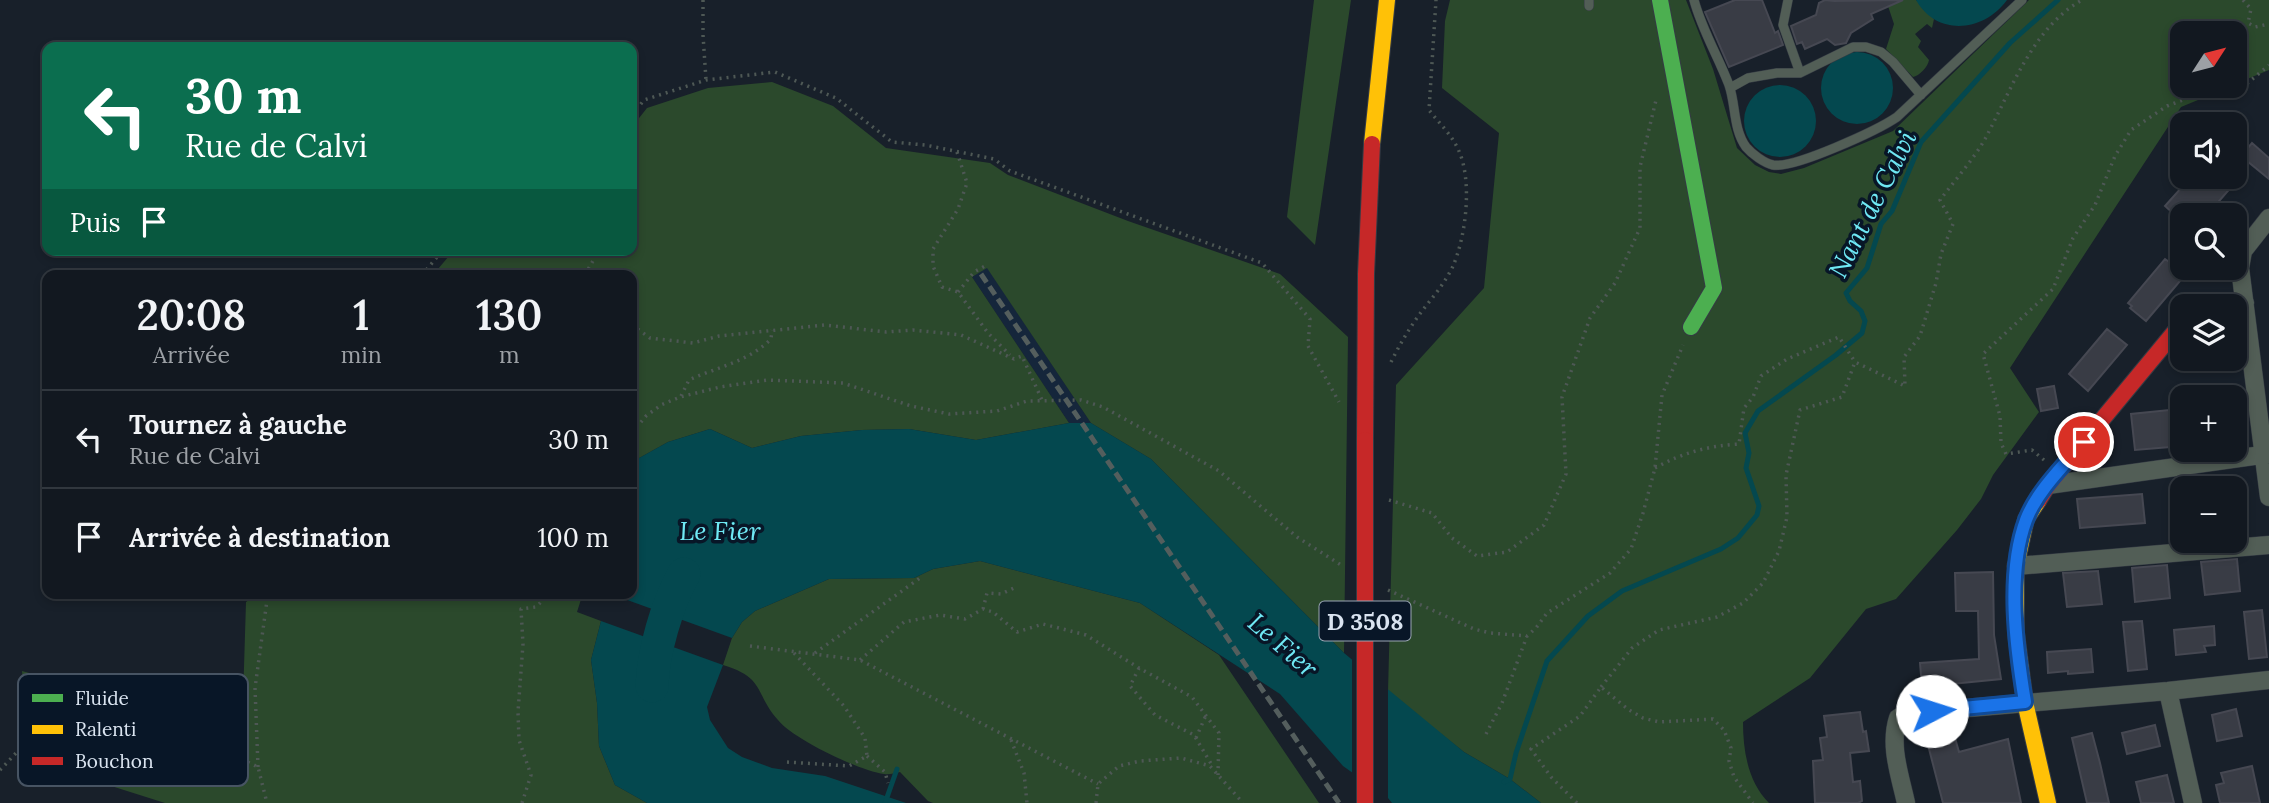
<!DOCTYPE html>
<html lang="fr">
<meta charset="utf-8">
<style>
:root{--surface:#121820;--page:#1f252d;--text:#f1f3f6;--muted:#9ca0a5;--line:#31373e}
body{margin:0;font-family:Lora,serif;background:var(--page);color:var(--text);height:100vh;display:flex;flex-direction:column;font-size:26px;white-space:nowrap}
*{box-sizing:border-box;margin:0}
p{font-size:23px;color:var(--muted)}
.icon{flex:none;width:38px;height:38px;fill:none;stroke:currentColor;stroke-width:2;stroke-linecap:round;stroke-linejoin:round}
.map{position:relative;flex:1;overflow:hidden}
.panel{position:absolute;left:42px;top:270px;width:595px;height:329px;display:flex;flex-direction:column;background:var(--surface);border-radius:14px;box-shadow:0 4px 10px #0003,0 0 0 2px var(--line)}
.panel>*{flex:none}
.hud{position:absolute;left:42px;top:42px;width:595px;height:214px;border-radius:14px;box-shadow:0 4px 10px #0003,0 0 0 2px var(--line);background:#0b6e4f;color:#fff;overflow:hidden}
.needle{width:46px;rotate:54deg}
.fabs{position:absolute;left:2170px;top:21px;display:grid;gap:14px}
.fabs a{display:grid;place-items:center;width:77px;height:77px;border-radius:14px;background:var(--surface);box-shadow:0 4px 10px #0003,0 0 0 2px var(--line);font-size:35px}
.pin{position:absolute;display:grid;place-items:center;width:60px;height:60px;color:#fff;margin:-30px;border:4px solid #fff;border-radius:50%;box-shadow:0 2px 7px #0007}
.me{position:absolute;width:77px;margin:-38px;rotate:85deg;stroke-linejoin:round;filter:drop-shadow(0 0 5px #0008)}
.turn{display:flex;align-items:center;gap:24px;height:147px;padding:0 28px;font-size:32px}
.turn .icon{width:91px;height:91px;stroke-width:2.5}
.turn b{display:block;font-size:49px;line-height:60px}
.then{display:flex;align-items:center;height:66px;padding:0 28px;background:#0003;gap:14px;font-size:26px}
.eta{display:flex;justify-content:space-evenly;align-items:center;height:119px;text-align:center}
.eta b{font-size:42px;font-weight:600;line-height:49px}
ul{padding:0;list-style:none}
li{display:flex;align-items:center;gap:21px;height:98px;padding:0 28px;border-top:2px solid var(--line)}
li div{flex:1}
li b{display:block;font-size:26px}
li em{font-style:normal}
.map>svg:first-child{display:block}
</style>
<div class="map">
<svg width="2269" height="803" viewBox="0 0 2269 803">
<rect width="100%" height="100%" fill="#18202a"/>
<path fill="#15263b" d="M987 267 1091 423H1069L972 277Z"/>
<path fill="#2b492c" d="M1314 0H1351L1315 245 1287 217Z
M1450 0H1686L1713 69 1737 148 1755 165 1769 172 1781 174 1804 168 1893 131 2029 0H2269V70L2235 84V33H2182V86H2232L2181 107 2010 368 2039 412 1993 475 1981 499 1957 530 1896 599 1866 609 1810 678 1743 722C1743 751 1748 782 1769 803H1541L1510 779 1464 752 1388 692 1396 385 1484 288 1499 133 1442 88 1445 21Z
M1886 0H1916L1934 19 1932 28 1927 24 1915 34 1921 41 1918 47 1929 60C1928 67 1919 76 1913 77L1886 49 1894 24Z
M772 82 833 106 886 148 990 163 1008 175 1128 221 1280 274 1348 337 1344 653 1151 459 1091 423 987 268 972 277 1069 423 976 440 909 429 862 430 801 436 752 448 710 429 668 442 632 462V275H433L454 250H632V127L647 108 708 88Z
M980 561 1140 603 1219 655 1319 803H933L928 801 900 772C895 773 889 775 884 774 860 771 793 739 778 720 754 693 766 678 723 665L732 638 742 622 755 611 829 579 914 578 933 569Z
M259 593H583L577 612 601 621 591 660 597 703 599 746 615 785 647 803H165L29 760 22 671 242 732 246 602Z"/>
<path fill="#04484f" d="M1916 0H2007C1984 32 1937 37 1916 0Z
M1821 88a36 36 0 1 1 72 0a36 36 0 1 1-72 0Z
M1744 121a36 36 0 1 1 72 0a36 36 0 1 1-72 0Z
M1069 423H1091L1151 459 1344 653 1464 752 1510 779 1541 803H1392L1388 798 1343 766 1280 694 1140 603 980 561 933 569 914 578 829 579 755 611 742 622 732 638 608 593H632V462L668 442 710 429 752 448 801 436 862 430 909 429 976 440Z
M601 621 723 665 707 707 710 720 728 748 742 757 772 768 825 776 906 803H647L615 785 599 746 597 703 591 660Z"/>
<path fill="#18202a" d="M1352 656 1388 687V803L1352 776Z"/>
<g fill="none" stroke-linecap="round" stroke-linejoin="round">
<path stroke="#04484f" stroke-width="5" d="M1504 782 1510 779 1516 753 1547 661 1588 616 1622 591 1721 549 1738 538 1757 515 1759 506 1746 468 1749 453 1745 433 1758 411 1836 355 1862 333 1865 321 1861 311 1850 301 1846 293 1867 268 1881 224 1892 211 1921 142 2010 43 2058 0
M885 803 897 769"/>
<path stroke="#04484f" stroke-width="33" d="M652 686C653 652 667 604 684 574"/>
</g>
<path fill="#393c45" stroke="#464852" stroke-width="2" d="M1735 0H1762L1775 33 1778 31 1783 45 1729 67 1705 12Z
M1825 0 1834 1 1903 0 1871 14 1873 19 1851 33 1846 43 1835 45 1827 39 1805 49 1802 42 1797 44 1791 26 1816 15 1819 3Z
M2252 143 2269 158V179L2241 156Z
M2191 177H2240L2207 215H2175L2165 206Z
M2165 259 2186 274 2146 321 2130 308 2132 306 2128 303Z
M2107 329 2127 345 2088 391 2069 374Z
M2054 386 2058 408 2041 411 2037 389Z
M2179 409 2182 446 2135 450 2131 414Z
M2142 494 2145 523 2080 528 2077 499Z
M2237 559 2240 591 2205 595 2201 562Z
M2167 565 2170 598 2135 602 2132 568Z
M2098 571 2102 604 2067 607 2063 573Z
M1993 572 1994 635 2001 679 1922 687 1920 663 1979 659 1978 611H1956L1955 573Z
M2262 610 2267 657 2249 659 2244 612Z
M2142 621 2147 669 2128 671 2123 622Z
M2214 626 2215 645 2204 646 2206 652 2176 655 2174 630Z
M2091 649 2093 672 2068 674V671L2048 673 2047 652Z
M2236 709 2242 736 2217 741 2212 715Z
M1860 712 1863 732 1866 731 1869 751 1850 753 1853 782 1860 781 1862 801 1858 803H1815L1813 761 1823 760 1820 738 1827 737 1824 716Z
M2155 725 2160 746 2127 754 2122 733Z
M2092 733 2100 763 2109 803H2087L2072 738Z
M1955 738 1959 752 2008 739 2021 803H1943L1928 745Z
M2252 766 2260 803H2220L2216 785 2224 783 2221 773Z
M2167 775 2174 803H2141L2136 782Z"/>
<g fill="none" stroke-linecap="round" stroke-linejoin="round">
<g stroke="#353b44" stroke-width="10">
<path id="lane" d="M1694 0C1702 30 1718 56 1729 85 1736 105 1733 129 1746 147 1752 154 1764 163 1773 165 1794 169 1878 130 1897 117L2022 0
M1788 0 1783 25 1800 73
M1589 6V0
M1730 88 1748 78 1777 73H1800L1853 47H1866L1881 52 1893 62 1921 95"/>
</g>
<g stroke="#353b44" stroke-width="19">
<path id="street" d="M2269 218 2243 251 2240 268 2269 497
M2208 306 2245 303
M2048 485 2269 454
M2016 566 2269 545
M2168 691 2193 803
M1906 803C1900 775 1889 746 1898 718L1909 713 2168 691 2269 680"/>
</g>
<g stroke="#353b44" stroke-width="18">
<path id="fast" d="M1660 0 1714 288 1691 327"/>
</g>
<g stroke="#353b44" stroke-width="18">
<path id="slow" d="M1372 144 1387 0
M2038 501 2026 519 2016 566V633L2025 702 2048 803"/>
</g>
<g stroke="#353b44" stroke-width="18">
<path id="jam" d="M1365 440 1366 274 1372 144
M2038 501 2048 485 2182 323"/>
</g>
<path stroke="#4e5855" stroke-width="3.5" stroke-dasharray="2 5" stroke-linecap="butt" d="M703 0V35L706 80
M2243 0 2251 9 2248 23 2255 27 2269 24
M632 115 644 100 706 80 775 72 836 98 892 142 925 145 994 159 1010 171 1262 263 1310 319 1308 346 1339 402
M957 152 967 183 958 209 933 249V266L942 287 958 292 988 333 1010 355
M422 275 443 250
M585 275 599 250
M958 292 974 272 985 266
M632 325 650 338 693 343 719 336 825 325 886 332 913 330 961 335 1014 359 1022 356 1042 400
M1391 362C1400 344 1410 327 1422 311 1433 297 1445 283 1453 266 1466 236 1473 180 1458 149 1451 134 1439 123 1429 110L1436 0
M681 396 689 380C717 367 748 362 771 339L772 330
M632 433 646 416 661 405 680 397 720 387 767 380 843 383 911 406 949 414 997 411 1027 401 1081 400 1103 407 1219 471 1297 537 1341 565
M2044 460 2032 450 2006 454 2001 443 2000 416 1983 354 2053 289 2073 238 2095 205 2115 156 2131 130 2167 106 2201 93 2243 87 2269 65
M1655 468C1682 453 1707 446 1739 444L1744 408 1753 397 1761 376 1787 359 1839 337 1855 362
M1389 500 1432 513 1452 538 1477 556 1507 552 1544 525 1566 474 1562 397 1590 318 1615 283 1640 228V167L1656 100
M1388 590 1474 629 1490 633 1527 636 1536 628 1547 613 1610 573 1631 549 1643 513 1655 468 1662 395 1683 345
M983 609 987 593 1001 594 1014 588
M750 646 860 660 1098 784
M815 653 920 578
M860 660 904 622 940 615 965 619 983 609 993 612 1017 632 1043 624 1086 635 1139 668 1192 697 1219 733 1218 775
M1139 668 1130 686 1155 715 1194 735 1213 767
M1601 687 1632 648 1659 630 1717 617 1743 603 1763 583 1779 551 1787 517 1786 475 1800 410 1842 397 1855 362 1905 386 1904 357 1920 336 1936 283 1941 254 1953 224 1940 200C1955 180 1973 160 1985 139 2011 91 2032 28 2082 0
M1486 734 1502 703 1527 636
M1196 738 1206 715
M1011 740 1024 773 1027 803
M867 756 885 772 888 783
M787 762 849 766 867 756 865 738 844 706 794 653
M258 767 255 688 268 593
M0 770C19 751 35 728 62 720 97 710 148 735 182 744 197 748 214 749 229 754 239 757 249 763 258 767L267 803
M522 803 531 775 519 740 518 712 523 644 521 609 536 607 550 593
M1096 803 1098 784 1119 766 1140 761 1181 758 1210 766 1243 803
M1577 803 1551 777 1531 749 1580 716 1601 687 1629 710 1643 718 1659 722 1713 719 1724 730 1731 748 1729 761 1734 777 1753 803"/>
<use href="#lane" stroke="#525e56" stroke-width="9"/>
<use href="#street" stroke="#525e56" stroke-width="18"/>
<use href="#fast" stroke="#4caf50" stroke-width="16"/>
<use href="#slow" stroke="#ffc107" stroke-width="16"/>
<use href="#jam" stroke="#c62828" stroke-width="16"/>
<path stroke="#545e5d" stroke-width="5" stroke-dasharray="10 5" stroke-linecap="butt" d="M981 274 1339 803"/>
<g stroke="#353b44" stroke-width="18" stroke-linecap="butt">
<path id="jam-bridge" d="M1365 440V803"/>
</g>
<use href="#jam-bridge" stroke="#c62828" stroke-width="16"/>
</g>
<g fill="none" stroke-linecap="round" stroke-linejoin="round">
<g stroke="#114b97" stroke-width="18">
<path id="route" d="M1932 711 2025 702C2016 647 2006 574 2026 520 2037 491 2064 465 2084 442"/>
</g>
<use href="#route" stroke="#1a73e8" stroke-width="12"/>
</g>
<g text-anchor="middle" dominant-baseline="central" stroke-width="7" stroke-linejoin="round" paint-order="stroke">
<rect fill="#081627" stroke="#9ba6b4" stroke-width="2" x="1319.5" y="601.5" width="91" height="39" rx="5"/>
<g font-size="23" font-weight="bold" fill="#dae4f0">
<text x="1365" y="621">D 3508</text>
</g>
<g font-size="26" font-style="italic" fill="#6fe9f5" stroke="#081627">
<text transform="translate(1872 204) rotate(-63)">Nant de Calvi</text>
<text x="720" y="530">Le Fier</text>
<text transform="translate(1283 645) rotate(41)">Le Fier</text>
</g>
</g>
<rect x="18" y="674" width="230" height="112" rx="10" fill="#081627" stroke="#475463" stroke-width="2"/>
<rect x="32" y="694" width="31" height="8" fill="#4caf50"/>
<rect x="32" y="725" width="31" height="9" fill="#ffc107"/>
<rect x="32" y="757" width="31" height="8" fill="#c62828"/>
<g font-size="19" fill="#dae4f0">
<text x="75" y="705">Fluide</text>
<text x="75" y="736">Ralenti</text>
<text x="75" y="768">Bouchon</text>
</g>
</svg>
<div class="fabs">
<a><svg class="needle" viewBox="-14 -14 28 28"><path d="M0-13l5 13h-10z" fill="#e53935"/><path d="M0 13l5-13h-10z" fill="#9ca0a5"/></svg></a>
<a><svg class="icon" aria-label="sound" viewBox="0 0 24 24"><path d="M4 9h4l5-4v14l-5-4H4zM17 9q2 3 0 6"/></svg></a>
<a><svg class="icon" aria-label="search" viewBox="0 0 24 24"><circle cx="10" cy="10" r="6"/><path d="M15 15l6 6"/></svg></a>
<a><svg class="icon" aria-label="layers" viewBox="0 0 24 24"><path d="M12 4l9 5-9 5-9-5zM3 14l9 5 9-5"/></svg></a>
<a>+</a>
<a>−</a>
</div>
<div class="pin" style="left:2084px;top:442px;background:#d93025"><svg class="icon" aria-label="arrive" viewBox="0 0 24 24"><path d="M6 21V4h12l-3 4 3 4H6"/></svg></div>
<svg class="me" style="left:1932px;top:711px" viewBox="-20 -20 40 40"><circle r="19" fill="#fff"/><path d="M0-13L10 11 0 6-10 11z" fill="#1a73e8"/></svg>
<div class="hud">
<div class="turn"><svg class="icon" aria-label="left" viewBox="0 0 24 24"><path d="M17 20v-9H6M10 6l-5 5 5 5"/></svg><div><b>30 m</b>Rue de Calvi</div></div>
<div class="then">Puis<svg class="icon" aria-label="arrive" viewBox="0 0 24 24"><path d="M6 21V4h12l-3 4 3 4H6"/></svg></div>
</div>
<section class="panel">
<div class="eta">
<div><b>20:08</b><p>Arrivée</p></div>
<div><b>1</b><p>min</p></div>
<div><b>130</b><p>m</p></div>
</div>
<ul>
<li><svg class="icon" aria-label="left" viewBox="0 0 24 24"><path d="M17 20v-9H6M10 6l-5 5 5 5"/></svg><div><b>Tournez à gauche</b><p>Rue de Calvi</p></div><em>30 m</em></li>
<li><svg class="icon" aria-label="arrive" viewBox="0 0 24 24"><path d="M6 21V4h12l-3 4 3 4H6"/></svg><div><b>Arrivée à destination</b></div><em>100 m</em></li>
</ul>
</section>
</div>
